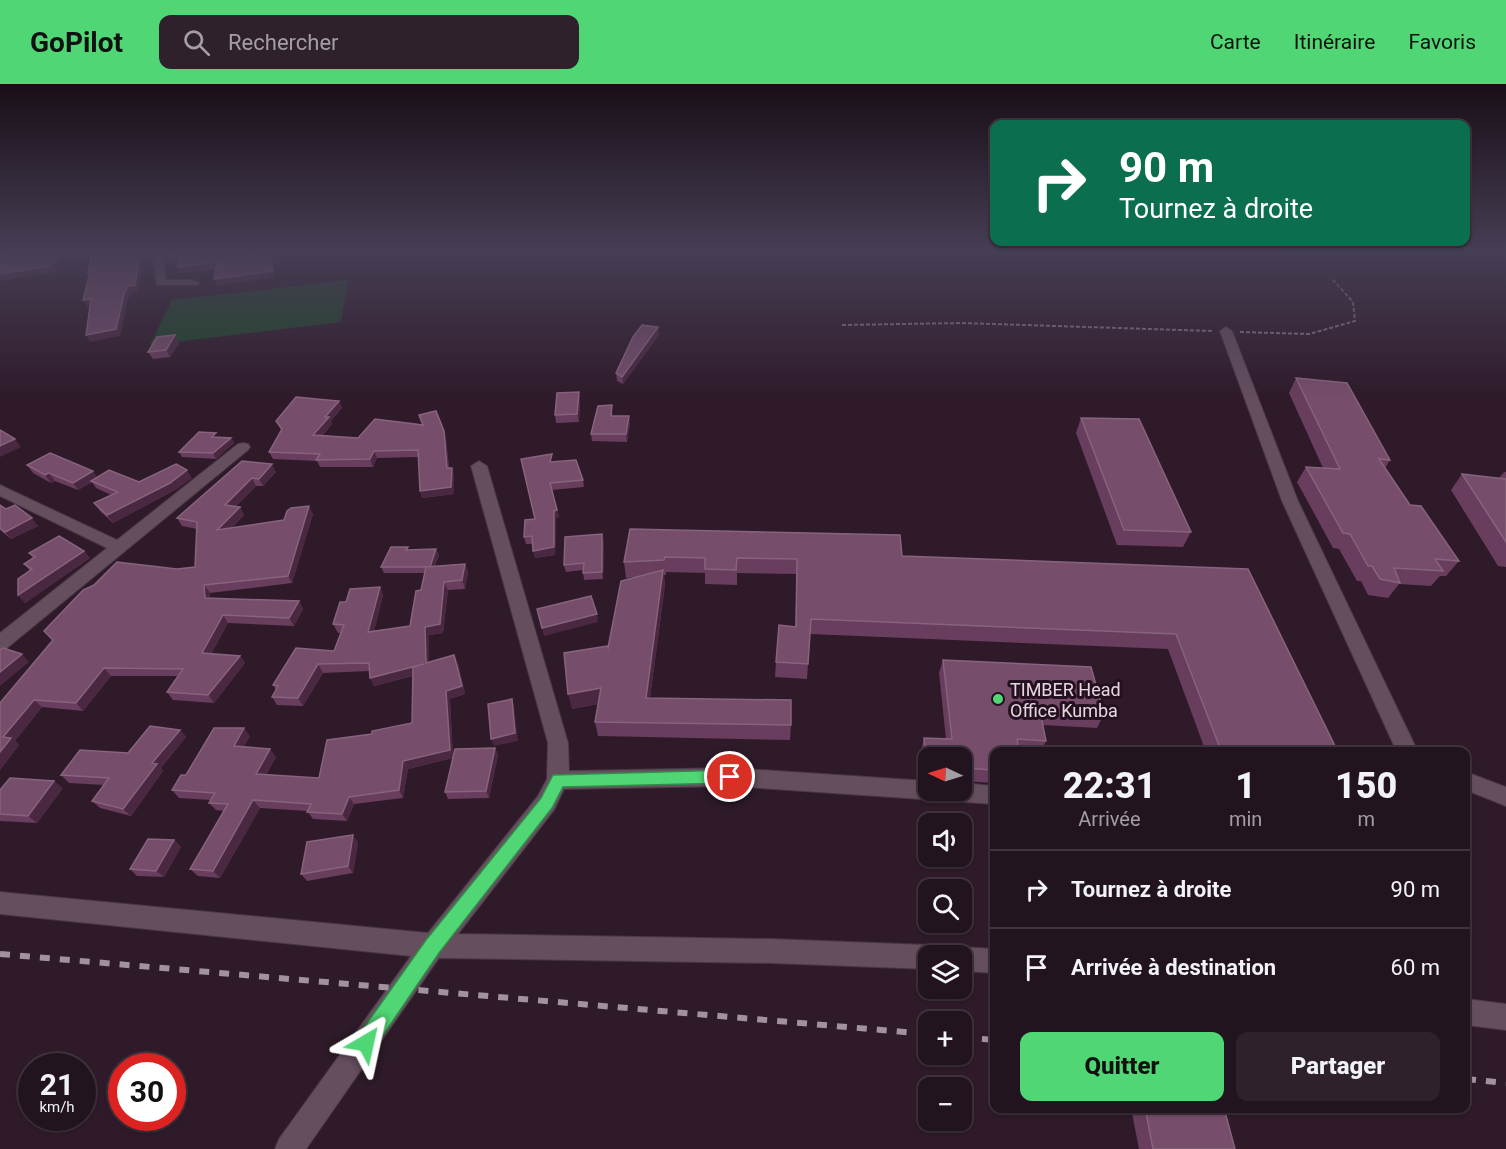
<!DOCTYPE html>
<html lang="fr">
<meta charset="utf-8">
<style>
:root{--surface:#22141f;--page:#2e212c;--text:#f1f3f6;--muted:#a29ea4;--line:#3f333d;--accent:#50d674}
body{margin:0;font-family:Roboto,sans-serif;background:var(--page);color:var(--text);height:100vh;display:flex;flex-direction:column;font-size:22px;white-space:nowrap}
*{box-sizing:border-box;margin:0}
p{font-size:20px;color:var(--muted)}
.icon{flex:none;width:33px;height:33px;fill:none;stroke:currentColor;stroke-width:2;stroke-linecap:round;stroke-linejoin:round}
.map{position:relative;flex:1;overflow:hidden}
.side{position:absolute;left:990px;top:663px;width:480px;height:366px;display:flex;flex-direction:column;background:var(--surface);border-radius:12px;box-shadow:0 2px 4px #0004,0 0 0 2px var(--line)}
.side>*{flex:none}
.banner{position:absolute;left:990px;top:36px;width:480px;height:126px;border-radius:12px;box-shadow:0 2px 4px #0004,0 0 0 2px var(--line);background:#0b6e4f;color:#fff;overflow:hidden}
.needle{width:39px;rotate:274deg}
.buttons{position:absolute;left:918px;top:663px;display:grid;gap:12px}
.buttons a{display:grid;place-items:center;width:54px;height:54px;border-radius:12px;background:var(--surface);box-shadow:0 2px 4px #0004,0 0 0 2px var(--line);font-size:30px}
.speed{position:absolute;left:18px;top:969px;display:flex;gap:12px;font-size:30px;font-weight:700;text-align:center}
.speed>*{display:grid;place-content:center;width:78px;height:78px;border-radius:50%;background:var(--surface);box-shadow:0 2px 4px #0004,0 0 0 2px var(--line);line-height:1}
.speed small{font-size:15px;font-weight:400}
.speed .limit{border:9px solid #d22;background:#fff;color:#111}
.pin{position:absolute;display:grid;place-items:center;width:51px;height:51px;color:#fff;margin:-26px;border:3px solid #fff;border-radius:50%;box-shadow:0 2px 6px #0007}
.me{position:absolute;width:66px;margin:-33px;rotate:36deg;stroke-linejoin:round;filter:drop-shadow(0 0 4px #0008)}
.turn{display:flex;align-items:center;gap:21px;height:126px;padding:0 30px;font-size:27px}
.turn .icon{width:78px;height:78px;stroke-width:2.5}
.turn b{display:block;font-size:42px;line-height:51px}
.eta{display:flex;justify-content:space-evenly;align-items:center;height:102px;text-align:center}
.eta b{font-size:36px;font-weight:800;line-height:42px}
.primary-button{display:flex;gap:12px;margin-top:auto;padding:12px 30px}
.primary-button a{flex:1;height:69px;border-radius:12px;background:var(--accent);color:#111;font-size:24px;font-weight:800;line-height:69px;text-align:center}
.primary-button a+a{background:var(--page);color:var(--text)}
ul{padding:0;list-style:none}
li{display:flex;align-items:center;gap:18px;height:78px;padding:0 30px;border-top:2px solid var(--line)}
li div{flex:1}
li b{display:block;font-size:22px}
li em{font-style:normal}
header{display:flex;align-items:center;gap:36px;box-sizing:border-box;height:84px;padding:0 30px;background:var(--accent);color:#111}
header strong{font-size:28px}
nav{display:flex;gap:33px;margin-inline-start:auto;font-size:21px}
.search{width:420px;height:54px;background:var(--page);display:flex;align-items:center;gap:15px;box-sizing:border-box;padding:0 21px;border-radius:12px;color:var(--muted);font-size:22px}
.map>svg:first-child{display:block}
</style>
<header>
<strong>GoPilot</strong>
<div class="search"><svg class="icon" aria-label="search" viewBox="0 0 24 24"><circle cx="10" cy="10" r="6"/><path d="M15 15l6 6"/></svg>Rechercher</div>
<nav><a>Carte</a><a>Itinéraire</a><a>Favoris</a></nav>
</header>
<div class="map">
<svg width="1506" height="1065" viewBox="0 0 1506 1065">
<rect width="100%" height="100%" fill="#2e1a29"/>
<path fill="#1c4525" d="M348 196 341 238 150 261 172 216Z"/>
<g fill="none" stroke-linecap="round" stroke-linejoin="round">
<g stroke="#473743" stroke-width="2">
<path id="street" d="M152 167H162L166 196H193L199 199 197 201H157Z
M1226 243 1232 247 1298 417 1418 668H1397L1282 417 1220 247Z
M243 359 248 360 250 363 248 366 7 564 0 566V549L107 464 0 412V401L117 456 238 360Z
M479 377 487 382 568 659 569 687 730 684 928 697V706H962V699L994 702V720L730 702 564 705 554 726 458 850 771 855 928 861 937 864 940 872H928V885L771 879 439 874 306 1065H275L279 1055 411 872 0 830V808L428 849 538 712 547 695 548 659 471 382Z
M1466 688 1506 703V722L1466 706Z
M962 863 994 865V889L962 887V872H951L953 866Z
M1466 915 1506 920V946L1466 941Z"/>
</g>
<path stroke="#877683" stroke-width="2" stroke-dasharray="4 2" stroke-linecap="butt" d="M842 241 962 239 1212 247
M1240 248 1309 250 1355 237 1353 218 1333 196"/>
<use href="#street" fill="#654e5e" fill-rule="evenodd"/>
<path stroke="#a2929e" stroke-width="6" stroke-dasharray="10 10" stroke-linecap="butt" d="M0 870 928 950
M962 953 994 956
M1466 995 1506 999"/>
</g>
<path fill="#683d5d" d="M658 243 659 251 623 300 617 297 616 289Z
M175 251 179 259 170 273 153 275 148 268Z
M1296 294 1390 376 1385 384 1410 421 1459 477 1446 492H1440L1431 502 1399 500 1388 514 1368 511 1361 497H1357L1339 465 1333 464 1297 398 1306 383 1323 384 1289 309Z
M580 315 579 338 556 339 555 331Z
M339 317 342 324 331 337 332 340 322 352 358 354H446L449 384 454 391V410L422 414 418 373 377 374 373 383H320L317 377 273 375 269 368 281 346 276 337Z
M613 329 612 332 630 340 627 358 592 357 591 350Z
M1081 334 1191 448 1183 463 1117 461 1076 349Z
M218 354H231L234 359 216 375 182 373 179 368Z
M242 377 276 388 263 402H256L236 422 240 423 244 431 232 444 284 436 313 430 292 499 210 509V515L299 517 303 525 294 542 228 539 211 570 240 572 245 579 214 619 173 616 167 608 178 592H111L83 627 42 623 15 657 19 661 0 686V619L177 485 195 483 197 445 182 442 177 434Z
M553 378 583 396 584 403 552 406 559 433 556 434 555 471 535 474 532 460H526L524 453 535 435Z
M27 381 97 393 139 398 192 394 175 406 113 439 100 427 94 419 111 411 96 404 92 398 78 406 55 397 51 399 33 389Z
M1504 388H1506V483L1498 482 1451 406 1462 390 1499 394Z
M0 421 38 442 11 455 0 446Z
M630 445 902 472 1248 485 1338 668H1206L1168 565 810 550 807 595 775 593 776 578 795 543 797 490 737 489V501L705 500V489L666 488V491H664L665 501 650 614 791 641 790 656 598 652 595 638 598 620 572 625 608 564 636 493 626 494 624 478Z
M604 457 603 495 584 496 583 486 566 488 564 481Z
M409 466 439 471 435 482 465 480 468 488 465 505 448 506 443 549 429 551V578L458 579 465 610 450 615 453 674 495 664 498 671 489 714 448 715 445 708 453 674 408 685 403 714 354 720 347 737 313 735 307 727 260 724 220 794 198 792 190 785 224 727 216 726 209 719 211 716 179 714 172 706 186 691 250 652 244 662 276 673 266 691 319 694 372 650 412 639 413 592 374 602 370 587 323 589 303 622 277 621 272 613 276 606 273 601 334 567 341 549H338L333 540 346 518 380 503 383 511 374 547 410 542 421 506 425 489H384L381 483Z
M84 467 90 474 25 519 18 511 30 487 24 480 33 474 29 469Z
M943 576 1104 630 1097 644 1043 641 1046 657 1041 668H994V699L962 697V674H928V695L924 694 921 667 924 654 946 655 939 589Z
M180 646 186 653 161 684 163 687 131 732 100 724 92 717 104 701 69 699 61 691 128 669Z
M63 704 37 739 0 737V706Z
M174 756 181 763 164 793 137 792 130 785Z
M358 758 353 789 307 797 301 790Z
M1131 1024H1224L1235 1065H1139Z"/>
<path fill="#4b2842" d="M87 167H92L95 173 62 177 54 188 0 197V190L59 171Z
M147 167H150L151 175 143 178 138 208 131 209 128 216 120 252 90 258 86 251 124 210 140 171Z
M162 167H171L174 172 165 173Z
M270 167H271L275 193 217 202 214 195Z
M181 173 185 180 172 182 169 175Z
M217 178 220 185 181 189 177 183Z
M91 215 95 222 87 223 83 216Z
M658 243 659 251 623 300 622 293Z
M175 251 179 259 170 273 166 266Z
M579 308 580 315 579 338 577 330Z
M339 317 342 324 331 337 332 340 316 358 313 351 325 333Z
M629 332 630 340 627 358 626 350Z
M444 347 446 354 449 392 447 384Z
M231 354 234 359 216 375 213 369Z
M15 355 21 363 0 373V362Z
M374 367 377 374 373 383 370 375Z
M272 380 276 388 263 402 259 395Z
M452 384 454 391V410L422 414 420 407Z
M187 386 192 394 175 406 113 439 107 431Z
M93 387 98 394 91 397 92 398 78 406 73 399Z
M49 389 55 397 51 399 45 391Z
M252 394 256 402 229 429 225 421Z
M309 422 313 430 292 499 288 492Z
M240 423 244 431 222 454 217 446Z
M557 426 559 433 556 434 555 471 535 474 533 467 554 427Z
M32 434 38 442 11 455 5 448Z
M602 450 604 457 603 495 602 488Z
M436 465 439 471 432 489 430 483Z
M84 467 90 474 25 519 18 511Z
M465 480 468 488 465 505 462 496Z
M663 486 665 501 648 628 646 614Z
M444 498 448 506 443 549 429 551V588L426 579 425 543Z
M204 501 210 509V522L205 514Z
M380 503 383 511 372 556 368 548Z
M299 517 303 525 294 542 289 534Z
M597 530 598 538 544 552 542 544Z
M223 531 228 539 207 577 202 569Z
M22 570 29 578 0 602V588Z
M454 571 458 579 465 610 450 615 453 674 408 685 403 714 399 706 403 677 446 607Z
M240 572 245 579 214 619 208 611Z
M318 580 323 589 303 622 298 614Z
M424 580 428 588 374 602 370 594Z
M104 584 111 592 83 627 76 619Z
M601 604 604 619 572 625 568 610Z
M512 615 514 622 518 657 494 662 491 655Z
M34 616 42 623 15 657 19 661 0 686V668L3 653Z
M244 644 250 652 240 669 234 662Z
M180 646 186 653 161 684 163 687 131 732 123 725 152 679Z
M495 664 498 671 489 714 486 707Z
M270 665 276 673 262 698 256 690Z
M54 697 63 704 37 739 28 732Z
M349 713 354 720 347 737 342 730Z
M253 716 260 724 220 794 213 787Z
M353 751 358 758 353 789 348 782Z
M174 756 181 763 164 793 156 787Z"/>
<path fill="#764d6b" stroke="#87637e" stroke-width="1.5" d="M1 167H87L59 171 50 182 0 190Z
M92 167H147L148 169 140 171 135 201 128 202 124 210 116 245 86 251 91 215 83 216 90 189H88Z
M170 167H270L273 187 214 195 217 178 177 183 181 173 169 175Z
M642 241 658 243 622 293 616 289 633 253Z
M175 251 166 266 148 268 157 253Z
M1296 294 1347 299 1390 376 1379 375 1410 421 1421 422 1459 477 1435 475 1443 487 1394 484 1400 499 1380 495 1372 482H1368L1350 450 1343 449 1306 383 1340 385Z
M579 308 577 330 555 331 557 309Z
M296 313 339 317 325 333H329L313 351 358 354 375 335 423 341 419 331 436 327 444 347 447 384H452L451 403 420 407 418 366 374 367 370 375 316 376 320 370 269 368 282 345 276 337Z
M612 321 611 332H629L626 350H591L598 322Z
M1081 334 1139 335 1191 448 1124 446Z
M0 346 15 355 0 362Z
M199 348 216 349 212 353 231 354 213 369 179 368Z
M50 369 93 387 73 399 49 389 45 391 27 381Z
M552 370 550 378 576 376 583 396 550 399 557 426 554 427V463L533 467 532 452 524 453 525 436 535 435 521 375Z
M242 377 272 380 259 395 252 394 225 421 240 423 217 446 284 436 287 427 291 424 309 422 288 492 204 501 205 514 299 517 289 534 223 531 202 569 240 572 208 611 167 608 183 585 104 584 76 619 34 616 3 653 11 654 0 668V619L53 556 44 547 83 506 94 501 117 478 177 485 195 483 197 438 177 434Z
M176 380 187 386 170 399 107 431 94 419 118 408 91 397 109 386 139 398Z
M1462 390 1506 395V458Z
M0 421 6 425 15 421 32 434 5 448 0 444Z
M630 445 900 451 902 472 1248 485 1338 668H1295L1220 664 1176 550 811 535 808 580 776 578 779 541 796 543 797 475 737 474 736 486 705 485V474L665 473 664 476 624 478Z
M602 450V488L583 489 584 479 564 481 565 453Z
M59 452 84 467 18 511V495L32 485 24 480 35 473 29 469Z
M391 463H408L406 466 436 465 430 483H381Z
M465 480 462 496 444 498 440 540 425 543 426 579 454 571 462 602 446 607 450 666 403 677 399 706 349 713 342 730 307 728 311 720 253 716 213 787 190 785 228 720 209 719 215 709 172 706 181 691H186L214 644H244L234 662 270 665 256 690 319 694 327 656 372 650V647L412 639 413 583 424 580 370 594 369 579 318 580 298 614 272 613 278 602 273 601 296 564 334 567 344 541 333 540 340 518H346L350 505 380 503 368 548 410 542 416 507 421 506 426 483Z
M663 486 646 614 791 616V641L595 638 601 604 568 610 564 569 607 562 608 564 621 497Z
M591 512 597 530 542 544 537 525Z
M3 564 22 570 0 588V566Z
M943 576 1091 583 1104 630 1040 627 1046 657 1017 655 1019 668H994V686L962 684V674H928V682H927L924 654 952 655Z
M512 615 515 649 491 655 488 620Z
M150 642 180 646 152 679 157 680 123 725 92 717 109 694 61 691 80 666 128 669Z
M495 664 486 707 445 708 455 665Z
M10 694 54 697 28 732 0 730V706Z
M353 751 348 782 301 790 307 758Z
M148 755 174 756 156 787 130 785Z
M1145 1024H1224L1235 1065H1153Z"/>
<linearGradient id="sky" x2="0" y2="1"><stop stop-color="#190e17"/><stop offset="0.53" stop-color="#463e54"/><stop offset="1" stop-color="#463e54" stop-opacity="0"/></linearGradient>
<rect width="1506" height="316" fill="url(#sky)"/>
<path fill="#50d674" stroke="#348b4b" stroke-width="1.5" d="M730 686 736 688 738 693 736 697 730 699 563 703 552 724 439 869 373 966 366 969 358 966 356 959 358 952 426 856 541 714 553 691Z"/>
<circle fill="#50d674" stroke="#24101f" stroke-width="2" cx="998" cy="615" r="6"/>
<g text-anchor="middle" dominant-baseline="central" stroke-width="6" stroke-linejoin="round" paint-order="stroke">
<g font-size="18" fill="#e5d7e1" stroke="#24101f" text-anchor="start">
<text x="1010" y="605">TIMBER Head<tspan x="1010" dy="21">Office Kumba</tspan></text>
</g>
</g>
</svg>
<div class="buttons">
<a><svg class="needle" viewBox="-14 -14 28 28"><path d="M0-13l5 13h-10z" fill="#e53935"/><path d="M0 13l5-13h-10z" fill="#a29ea4"/></svg></a>
<a><svg class="icon" aria-label="sound" viewBox="0 0 24 24"><path d="M4 9h4l5-4v14l-5-4H4zM17 9q2 3 0 6"/></svg></a>
<a><svg class="icon" aria-label="search" viewBox="0 0 24 24"><circle cx="10" cy="10" r="6"/><path d="M15 15l6 6"/></svg></a>
<a><svg class="icon" aria-label="layers" viewBox="0 0 24 24"><path d="M12 4l9 5-9 5-9-5zM3 14l9 5 9-5"/></svg></a>
<a>+</a>
<a>−</a>
</div>
<div class="speed"><div>21<small>km/h</small></div><div class="limit">30</div></div>
<div class="pin" style="left:730px;top:693px;background:#d93025"><svg class="icon" aria-label="arrive" viewBox="0 0 24 24"><path d="M6 21V4h12l-3 4 3 4H6"/></svg></div>
<svg class="me" style="left:366px;top:959px" viewBox="-20 -20 40 40"><path d="M0-17L14 15 0 8-14 15z" fill="#50d674" stroke="#fff" stroke-width="4"/></svg>
<div class="banner">
<div class="turn"><svg class="icon" aria-label="right" viewBox="0 0 24 24"><path d="M7 20v-9h11M14 6l5 5-5 5"/></svg><div><b>90 m</b>Tournez à droite</div></div>
</div>
<section class="side">
<div class="eta">
<div><b>22:31</b><p>Arrivée</p></div>
<div><b>1</b><p>min</p></div>
<div><b>150</b><p>m</p></div>
</div>
<ul>
<li><svg class="icon" aria-label="right" viewBox="0 0 24 24"><path d="M7 20v-9h11M14 6l5 5-5 5"/></svg><div><b>Tournez à droite</b></div><em>90 m</em></li>
<li><svg class="icon" aria-label="arrive" viewBox="0 0 24 24"><path d="M6 21V4h12l-3 4 3 4H6"/></svg><div><b>Arrivée à destination</b></div><em>60 m</em></li>
</ul>
<div class="primary-button"><a>Quitter</a><a>Partager</a></div>
</section>
</div>
